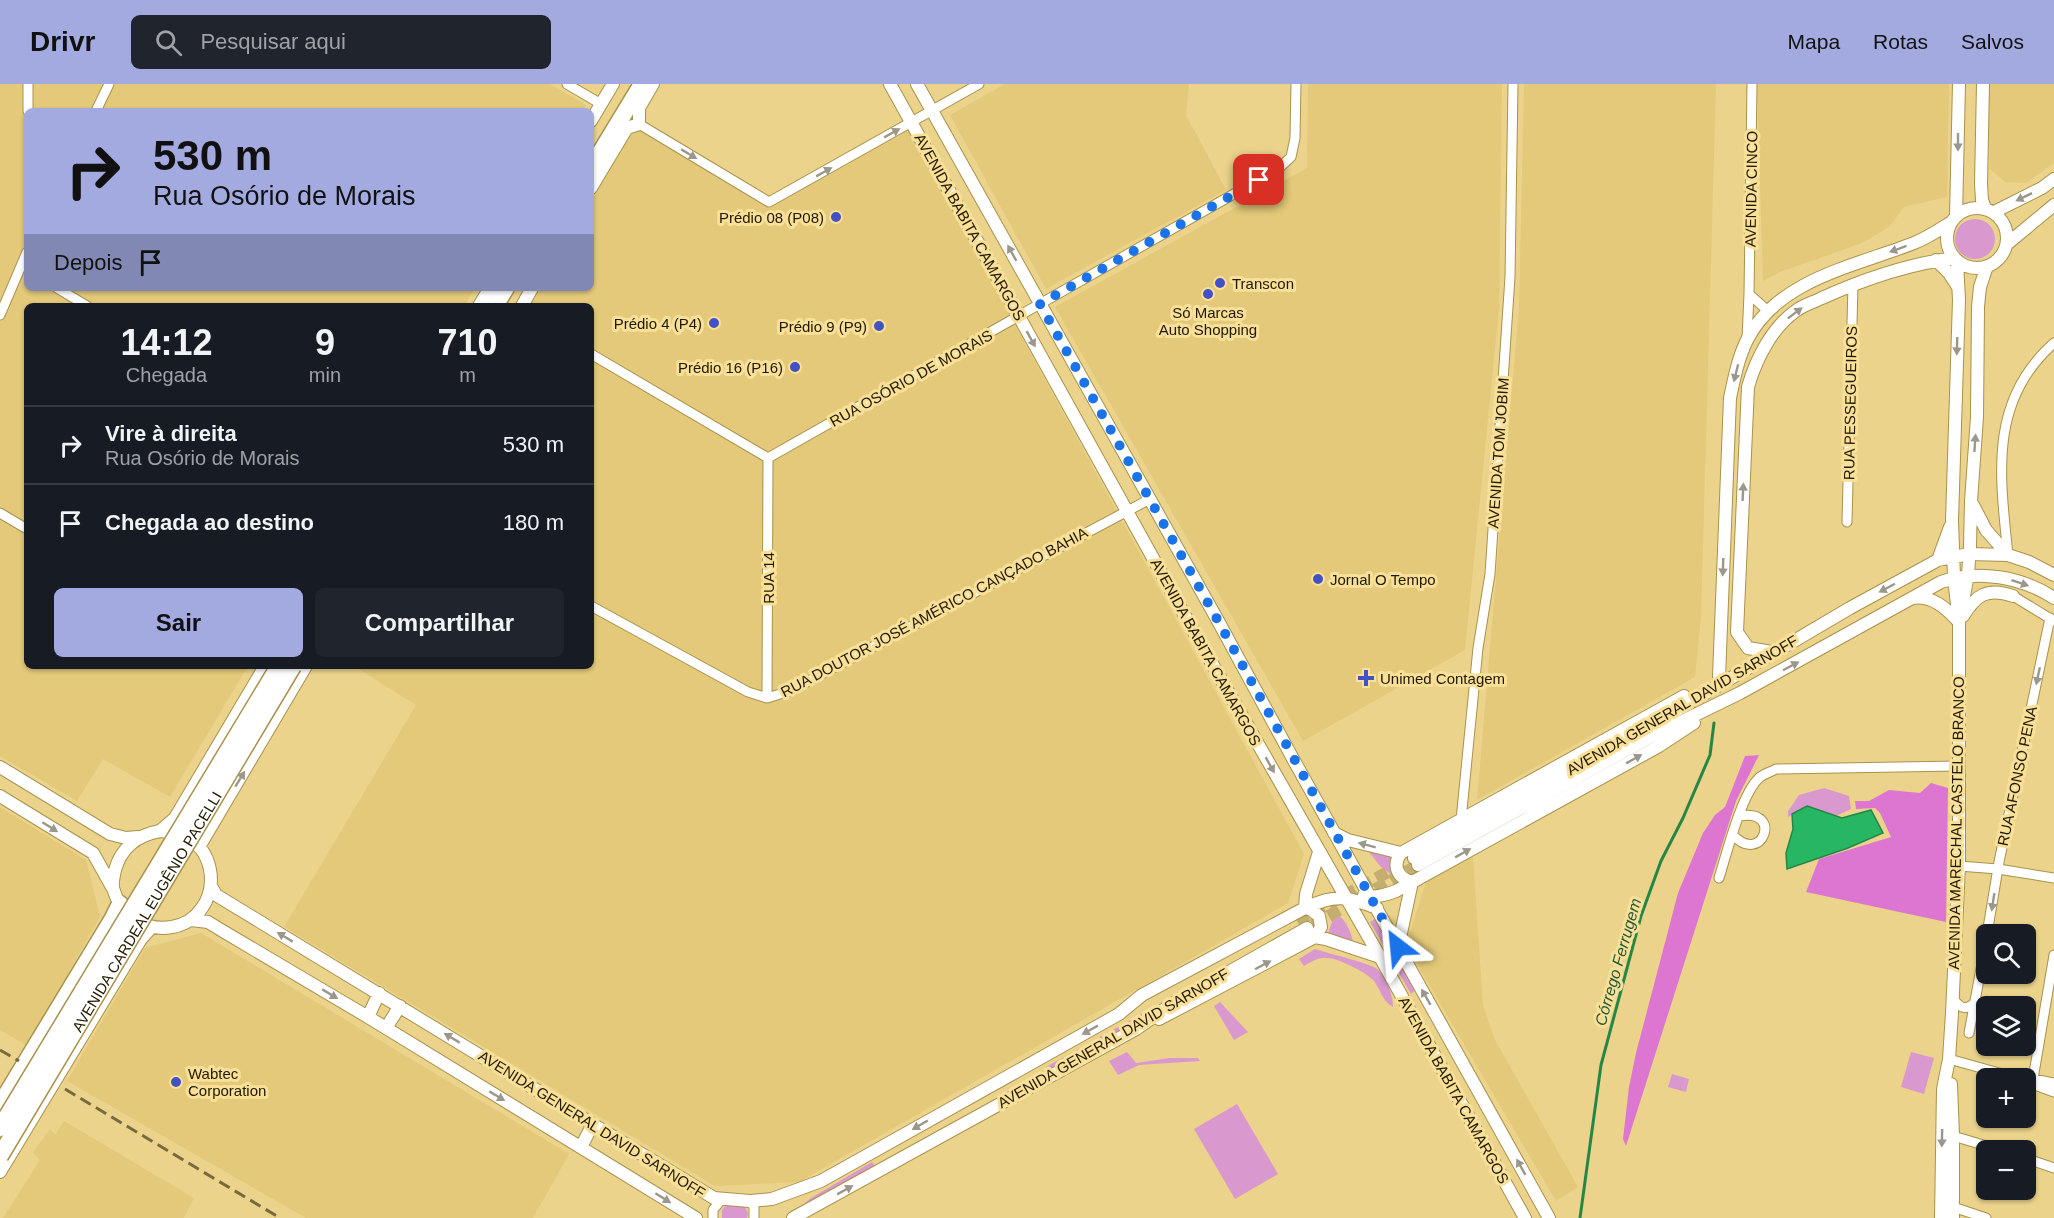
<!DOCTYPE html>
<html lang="pt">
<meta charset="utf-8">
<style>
:root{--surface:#171b24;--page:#20242c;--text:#f1f3f6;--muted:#9ea1a6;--line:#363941;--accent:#a2aae0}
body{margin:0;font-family:Arial,sans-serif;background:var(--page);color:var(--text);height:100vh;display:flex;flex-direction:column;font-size:22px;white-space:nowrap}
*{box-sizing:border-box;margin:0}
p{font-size:20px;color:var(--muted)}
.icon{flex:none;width:33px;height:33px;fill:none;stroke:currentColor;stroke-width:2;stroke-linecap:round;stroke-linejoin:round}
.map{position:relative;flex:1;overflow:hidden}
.side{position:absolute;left:24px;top:219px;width:570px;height:366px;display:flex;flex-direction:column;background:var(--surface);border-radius:9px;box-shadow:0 2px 4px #0004}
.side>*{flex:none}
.top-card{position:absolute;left:24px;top:24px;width:570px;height:183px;border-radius:9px;box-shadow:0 2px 4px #0004;background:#a2aae0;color:#111;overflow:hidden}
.tools{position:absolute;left:1976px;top:840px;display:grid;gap:12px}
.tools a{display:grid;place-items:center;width:60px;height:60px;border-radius:9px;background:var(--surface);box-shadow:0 2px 4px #0004;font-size:30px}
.pin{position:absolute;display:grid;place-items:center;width:51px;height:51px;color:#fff;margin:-26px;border-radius:12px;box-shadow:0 3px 9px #0006}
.me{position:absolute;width:66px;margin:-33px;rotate:331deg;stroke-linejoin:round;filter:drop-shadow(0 0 4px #0008)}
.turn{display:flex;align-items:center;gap:21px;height:126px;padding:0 30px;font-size:27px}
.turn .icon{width:78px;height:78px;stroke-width:2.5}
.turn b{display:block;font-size:42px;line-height:51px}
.then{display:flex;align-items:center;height:57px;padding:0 30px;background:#0003;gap:12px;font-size:22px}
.eta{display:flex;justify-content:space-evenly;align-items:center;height:102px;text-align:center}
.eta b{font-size:36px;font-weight:700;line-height:42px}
.action{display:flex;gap:12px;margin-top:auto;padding:12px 30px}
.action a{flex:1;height:69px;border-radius:9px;background:var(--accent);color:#111;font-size:24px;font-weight:700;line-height:69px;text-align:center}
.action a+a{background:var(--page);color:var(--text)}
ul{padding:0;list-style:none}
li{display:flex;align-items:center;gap:18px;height:78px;padding:0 30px;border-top:2px solid var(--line)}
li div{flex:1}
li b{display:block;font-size:22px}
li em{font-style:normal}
header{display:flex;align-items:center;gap:36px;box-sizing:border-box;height:84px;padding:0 30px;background:var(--accent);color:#111}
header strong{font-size:28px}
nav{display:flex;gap:33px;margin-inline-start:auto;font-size:21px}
.search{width:420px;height:54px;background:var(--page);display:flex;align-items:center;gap:15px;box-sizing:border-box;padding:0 21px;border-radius:9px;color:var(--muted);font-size:22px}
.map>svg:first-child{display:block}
</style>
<header>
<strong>Drivr</strong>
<div class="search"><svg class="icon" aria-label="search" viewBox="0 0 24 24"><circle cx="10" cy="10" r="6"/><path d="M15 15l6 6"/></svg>Pesquisar aqui</div>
<nav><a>Mapa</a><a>Rotas</a><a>Salvos</a></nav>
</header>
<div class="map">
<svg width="2054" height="1134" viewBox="0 0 2054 1134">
<rect width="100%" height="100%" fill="#ebd38b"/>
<path fill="#e3c979" d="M0 0H550L586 21 583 27H27V204H475L464 222H27V582H248L170 713 103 675 77 717 0 672Z
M1005 0H1189L1186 31 1226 106 1046 205 950 31Z
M1308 0H1502L1499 225 1465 566 1303 657 1055 223 1307 84Z
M1524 0H1716L1701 532 1695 593 1477 716 1519 224Z
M1757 0H1949L1947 113 1904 123 1889 143 1862 159 1780 188 1763 197Z
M1987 0H2054V79L2026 99 2005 98 1990 85Z
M908 45 1304 770 1288 819 799 1098 715 1102 284 843 416 621 354 582H591V222H528L539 204H591V117L630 52 641 46 769 124Z
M0 723 86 776 100 832 28 962 0 946Z
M1473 772 1483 922 1495 956 1578 1103 1556 1117 1406 861 1427 795Z
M201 849 569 1070 533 1134H306L67 997 145 864Z
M64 1037 194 1114 184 1134H3L40 1076 33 1068 50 1045 55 1051Z"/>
<path fill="#d999cf" d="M1955 155a20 20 0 1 1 40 0a20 20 0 1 1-40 0Z
M1824 704 1849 712 1851 725 1836 732 1807 722 1788 733V727L1799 711Z
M1369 768 1395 773 1402 799 1380 782Z
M1326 826C1341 827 1351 844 1353 859L1327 852 1332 838Z
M1377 834 1416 906 1411 910 1370 838Z
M1315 865C1326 869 1370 879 1377 885 1387 893 1393 912 1393 923 1381 916 1381 906 1374 897 1366 888 1338 874 1327 874 1319 873 1311 878 1304 882L1299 875Z
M1220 918 1248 948 1234 956 1214 922Z
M1154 923 1155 927 1149 932 1049 989 1046 983Z
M1127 968 1136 979 1169 974H1198L1200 977 1139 981 1118 991 1109 977Z
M1911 968 1934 974 1924 1010 1901 1003Z
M1672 990 1689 995 1686 1008 1668 1003Z
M1237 1020 1278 1090 1235 1115 1194 1045Z
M872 1078 877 1085 796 1127 811 1114Z
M726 1121H744L748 1129 747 1134H722V1126Z"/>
<path fill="#dd76d0" d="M1759 671 1736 717 1626 1062 1623 1055 1629 1003 1636 969 1678 809 1703 749 1715 731 1725 723 1745 672Z
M1931 699 1948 704 1946 838 1806 808 1819 775 1891 753 1880 729 1875 724 1856 725 1855 717H1869L1889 706 1920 709Z"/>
<path fill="#27b764" stroke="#258746" stroke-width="1.5" d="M1807 722 1842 734 1871 726 1883 749 1848 764 1787 785 1786 769 1793 745 1792 730Z"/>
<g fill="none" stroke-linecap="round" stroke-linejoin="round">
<path stroke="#258746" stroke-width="3" d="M1580 1134 1601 981 1641 832 1661 777 1683 734 1710 671 1714 639"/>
<path stroke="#c3ae6f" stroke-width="12" stroke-dasharray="12 6" stroke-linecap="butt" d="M1297 837 1414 774
M1313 841 1418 781"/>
<g stroke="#a9924c" stroke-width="11">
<path id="street" d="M28 0V27
M567 0 601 20
M96 27 109 0
M639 40 769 118 979 0
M57 204 87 222
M1749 210 1768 227
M0 231 27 168
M1747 255 1749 210 1752 0
M591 270 768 374 1278 85 1291 73 1295 54 1296 0
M0 429 27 445
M1847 438 1853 200
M2008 471C2000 392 1988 317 2054 259
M2013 512 2054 537
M591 522 748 608 767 614 790 607 1150 415
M767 614 768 374
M1461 736 1478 564 1490 490 1510 193 1513 0
M1732 750C1762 784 1784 724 1740 732
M1959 782 1998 785 2054 794
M1719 794C1727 769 1741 711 1759 694 1763 690 1771 688 1776 685L1958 682
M1987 850 1999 778 2050 534
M1953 914C1961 926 1967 927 1977 916
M1969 949 1986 858
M1949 975 2017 994
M2029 994 2054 999
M2033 995 2054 871
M2027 998 2054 1008
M1953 1052 2000 1066
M2025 1074 2054 1084
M750 1117 754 1123V1134
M1953 1123 1986 1134
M713 1134V1126L721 1116"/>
</g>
<g stroke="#a9924c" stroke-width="14">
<path id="secondary" d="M890 0 1194 548 1380 873 1525 1134
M917 0 1217 535 1292 673 1549 1134
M1983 0 1981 100 1982 116 1985 124
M591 37 613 0
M591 104 627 44 639 40V24L653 0
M1947 154a30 30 0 1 1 60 0a30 30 0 1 1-60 0Z
M1994 128 2042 104 2054 95
M1956 132 1959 0
M2007 160 2054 121
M1936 176 1949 189 1958 203
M479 222 490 204
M522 222 532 204
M1973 421 1986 446 2008 471
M1938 476 1950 443
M1912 514C1932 511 1946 524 1959 538
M1961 527 1968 491 1970 462 1971 417 1977 333 1978 223 1980 203 1987 182
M1963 532C1976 511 1987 503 2013 512
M1772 568 1748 564 1737 548 1748 303C1756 275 1772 243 1797 226 1804 221 1814 218 1822 214 1864 195 1908 180 1954 174
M1719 593 1730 314C1734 295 1738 274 1747 256 1778 195 1856 182 1914 159 1927 154 1939 146 1950 139
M0 683 110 750 126 754 138 753
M0 712 93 769 112 803
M160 747C169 748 178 749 187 753 212 767 218 801 202 824 195 834 184 841 172 843 145 848 120 830 113 804 112 799 114 791 115 786 121 764 137 751 160 747Z
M160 747 175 734 265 582
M1334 749 1348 756 1401 769
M199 763 306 582
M1414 774 1648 643 1850 524 1938 476 1969 470 2008 471 2029 478 2054 491
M1418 781 1652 652 1740 609 1941 498C1978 485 2022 493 2054 514
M1412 798C1397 794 1392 781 1401 769L1684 612
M211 802 216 811 714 1114 750 1117 772 1115 821 1097 1087 948 1119 930 1142 911 1305 824C1335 810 1346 812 1377 824
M1364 811C1375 814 1385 811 1396 807L1659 662 1694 639
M1305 824 1306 810 1319 768
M1305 824 1310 825 1319 832 1321 843 1315 853
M191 836 208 838 221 846 368 933 696 1134
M1398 863 1412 798
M368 933 379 909
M1159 935 1315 853 1326 855 1380 873
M386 944 400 922
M1951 1000 1953 1052V1134
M581 1063 593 1040
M0 1088 141 855 152 843
M793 1134 1136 945 1172 920 1307 844
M1941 1134 1943 1005 1949 975 1952 929 1959 782V538L1954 494 1952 436 1959 216 1957 177"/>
</g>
<g stroke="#a9924c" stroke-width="19">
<path id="highway" d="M591 84 642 0
M495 222 506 204
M0 1021 112 836 120 820"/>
</g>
<use href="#street" stroke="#fff" stroke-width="9"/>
<use href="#secondary" stroke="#fff" stroke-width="12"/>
<use href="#highway" stroke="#fff" stroke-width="16"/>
<path stroke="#796a3d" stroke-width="3" stroke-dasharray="12 6" stroke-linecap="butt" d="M0 966 19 977
M65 1005 280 1134"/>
<g stroke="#a9924c" stroke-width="19" stroke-linecap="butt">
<g id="highway-bridge">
<path d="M0 1044 279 582"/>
<path id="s1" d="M0 1072 293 582"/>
</g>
</g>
<use href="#highway-bridge" stroke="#fff" stroke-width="16"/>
</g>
<defs><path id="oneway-solid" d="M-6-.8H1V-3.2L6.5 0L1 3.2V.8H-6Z" transform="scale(1.5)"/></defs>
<g fill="#9b978c">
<use href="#oneway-solid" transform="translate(892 49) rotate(-29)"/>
<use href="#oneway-solid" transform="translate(1958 58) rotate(90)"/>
<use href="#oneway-solid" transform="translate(689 70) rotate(31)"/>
<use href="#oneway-solid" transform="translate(824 88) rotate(-29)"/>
<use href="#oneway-solid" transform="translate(2024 113) rotate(154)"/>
<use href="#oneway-solid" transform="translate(1898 165) rotate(160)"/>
<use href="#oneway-solid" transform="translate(1012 169) rotate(-119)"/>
<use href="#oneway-solid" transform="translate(1795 229) rotate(-37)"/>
<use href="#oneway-solid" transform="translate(1031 255) rotate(61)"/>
<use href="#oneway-solid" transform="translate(1957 262) rotate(92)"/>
<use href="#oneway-solid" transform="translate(1736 289) rotate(104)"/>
<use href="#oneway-solid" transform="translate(1975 359) rotate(-86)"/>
<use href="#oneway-solid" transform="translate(1743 408) rotate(-87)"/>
<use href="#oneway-solid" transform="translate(1723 483) rotate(92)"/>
<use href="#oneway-solid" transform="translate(2020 499) rotate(18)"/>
<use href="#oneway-solid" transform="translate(1887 504) rotate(152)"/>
<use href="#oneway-solid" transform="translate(1791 582) rotate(-28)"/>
<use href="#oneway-solid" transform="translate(2038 592) rotate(102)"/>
<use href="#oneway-solid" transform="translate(1634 675) rotate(-29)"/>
<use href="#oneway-solid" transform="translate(1270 681) rotate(61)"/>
<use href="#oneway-solid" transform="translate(240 695) rotate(-59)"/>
<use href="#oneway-solid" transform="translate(50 743) rotate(32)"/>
<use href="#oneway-solid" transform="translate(1367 761) rotate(-165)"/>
<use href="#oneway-solid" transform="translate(1463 769) rotate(-29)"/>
<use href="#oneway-solid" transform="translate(1993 818) rotate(99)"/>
<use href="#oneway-solid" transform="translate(285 853) rotate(-149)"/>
<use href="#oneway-solid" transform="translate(1263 881) rotate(-28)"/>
<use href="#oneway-solid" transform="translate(330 910) rotate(31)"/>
<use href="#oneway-solid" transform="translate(1426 913) rotate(-120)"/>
<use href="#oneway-solid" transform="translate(1090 946) rotate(151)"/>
<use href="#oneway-solid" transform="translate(452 954) rotate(-149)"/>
<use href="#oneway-solid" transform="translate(497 1012) rotate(31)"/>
<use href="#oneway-solid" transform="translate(920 1041) rotate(150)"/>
<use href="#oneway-solid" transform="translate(1942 1054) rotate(91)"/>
<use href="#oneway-solid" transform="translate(1521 1083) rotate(-119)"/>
<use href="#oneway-solid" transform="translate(845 1106) rotate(-29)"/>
<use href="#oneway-solid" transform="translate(663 1114) rotate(32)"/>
</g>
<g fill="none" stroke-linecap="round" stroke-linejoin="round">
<path stroke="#1a73e8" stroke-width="10" stroke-dasharray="0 18" d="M1259 96 1040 220 1217 535 1398 863"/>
</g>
<g fill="#4251c5" stroke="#f8e098" stroke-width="2">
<circle cx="836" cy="133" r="6"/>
<circle cx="1220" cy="199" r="6"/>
<circle cx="1208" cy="210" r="6"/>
<circle cx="714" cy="239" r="6"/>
<circle cx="879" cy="242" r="6"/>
<circle cx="795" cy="283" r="6"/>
<circle cx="1318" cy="495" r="6"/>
<path d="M1363 585h6v6h6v6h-6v6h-6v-6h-6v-6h6z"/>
<circle cx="176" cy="998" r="6"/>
</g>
<g text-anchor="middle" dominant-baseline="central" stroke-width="6" stroke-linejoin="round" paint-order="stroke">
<g font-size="15" fill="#211800" stroke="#f8e098">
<text transform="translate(1751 105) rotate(-89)">AVENIDA CINCO</text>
<text transform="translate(970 143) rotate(61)">AVENIDA BABITA CAMARGOS</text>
<text transform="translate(911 294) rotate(-29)">RUA OSÓRIO DE MORAIS</text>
<text transform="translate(1850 319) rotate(-89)">RUA PESSEGUEIROS</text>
<text transform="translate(1498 369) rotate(-86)">AVENIDA TOM JOBIM</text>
<text transform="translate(768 494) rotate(-90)">RUA 14</text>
<text transform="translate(934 528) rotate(-28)">RUA DOUTOR JOSÉ AMÉRICO CANÇADO BAHIA</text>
<text transform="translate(1206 568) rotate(61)">AVENIDA BABITA CAMARGOS</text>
<text transform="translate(1682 621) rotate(-30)">AVENIDA GENERAL DAVID SARNOFF</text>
<text transform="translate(2017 692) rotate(-78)">RUA AFONSO PENA</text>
<text transform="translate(1956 739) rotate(-89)">AVENIDA MARECHAL CASTELO BRANCO</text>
<text stroke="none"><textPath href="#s1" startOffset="285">AVENIDA CARDEAL EUGÊNIO PACELLI</textPath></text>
<text transform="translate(1113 954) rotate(-30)">AVENIDA GENERAL DAVID SARNOFF</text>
<text transform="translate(1454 1006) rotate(61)">AVENIDA BABITA CAMARGOS</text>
<text transform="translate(592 1040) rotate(32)">AVENIDA GENERAL DAVID SARNOFF</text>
</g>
<g font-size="15" fill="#211800" stroke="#f8e098" text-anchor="end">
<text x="824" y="133">Prédio 08 (P08)</text>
<text x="1232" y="199" text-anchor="start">Transcon</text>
<text x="1208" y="228" text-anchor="middle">Só Marcas<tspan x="1208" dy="17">Auto Shopping</tspan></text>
<text x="702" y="239">Prédio 4 (P4)</text>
<text x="867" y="242">Prédio 9 (P9)</text>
<text x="783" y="283">Prédio 16 (P16)</text>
<text x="1330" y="495" text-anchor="start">Jornal O Tempo</text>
<text x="1380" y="594" text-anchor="start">Unimed Contagem</text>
<text x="188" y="989" text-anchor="start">Wabtec<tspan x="188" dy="17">Corporation</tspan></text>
</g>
<g font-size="16" font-style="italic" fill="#265936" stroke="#f8e098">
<text transform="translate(1618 878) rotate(-74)">Córrego Ferrugem</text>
</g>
</g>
</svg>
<div class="tools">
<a><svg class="icon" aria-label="search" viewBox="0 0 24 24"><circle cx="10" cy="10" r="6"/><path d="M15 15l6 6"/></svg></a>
<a><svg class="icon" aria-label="layers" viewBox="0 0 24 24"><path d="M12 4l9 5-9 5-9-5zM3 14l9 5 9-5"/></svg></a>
<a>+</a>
<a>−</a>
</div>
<div class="pin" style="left:1259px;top:96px;background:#d93025"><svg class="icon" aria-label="arrive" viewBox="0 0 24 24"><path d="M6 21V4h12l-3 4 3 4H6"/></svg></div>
<svg class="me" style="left:1398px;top:863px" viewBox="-20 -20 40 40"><path d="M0-17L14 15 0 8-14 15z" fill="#1a73e8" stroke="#fff" stroke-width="4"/></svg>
<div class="top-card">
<div class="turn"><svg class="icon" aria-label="right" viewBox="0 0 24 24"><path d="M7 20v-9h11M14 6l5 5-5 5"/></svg><div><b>530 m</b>Rua Osório de Morais</div></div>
<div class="then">Depois<svg class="icon" aria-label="arrive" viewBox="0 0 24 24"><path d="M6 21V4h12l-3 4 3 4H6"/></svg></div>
</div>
<section class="side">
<div class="eta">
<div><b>14:12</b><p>Chegada</p></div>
<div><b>9</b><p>min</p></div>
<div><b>710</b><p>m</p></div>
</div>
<ul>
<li><svg class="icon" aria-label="right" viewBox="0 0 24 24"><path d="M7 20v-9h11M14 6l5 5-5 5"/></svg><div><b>Vire à direita</b><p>Rua Osório de Morais</p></div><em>530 m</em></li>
<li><svg class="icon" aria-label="arrive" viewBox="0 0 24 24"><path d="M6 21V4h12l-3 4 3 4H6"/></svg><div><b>Chegada ao destino</b></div><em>180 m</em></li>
</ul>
<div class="action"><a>Sair</a><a>Compartilhar</a></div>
</section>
</div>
